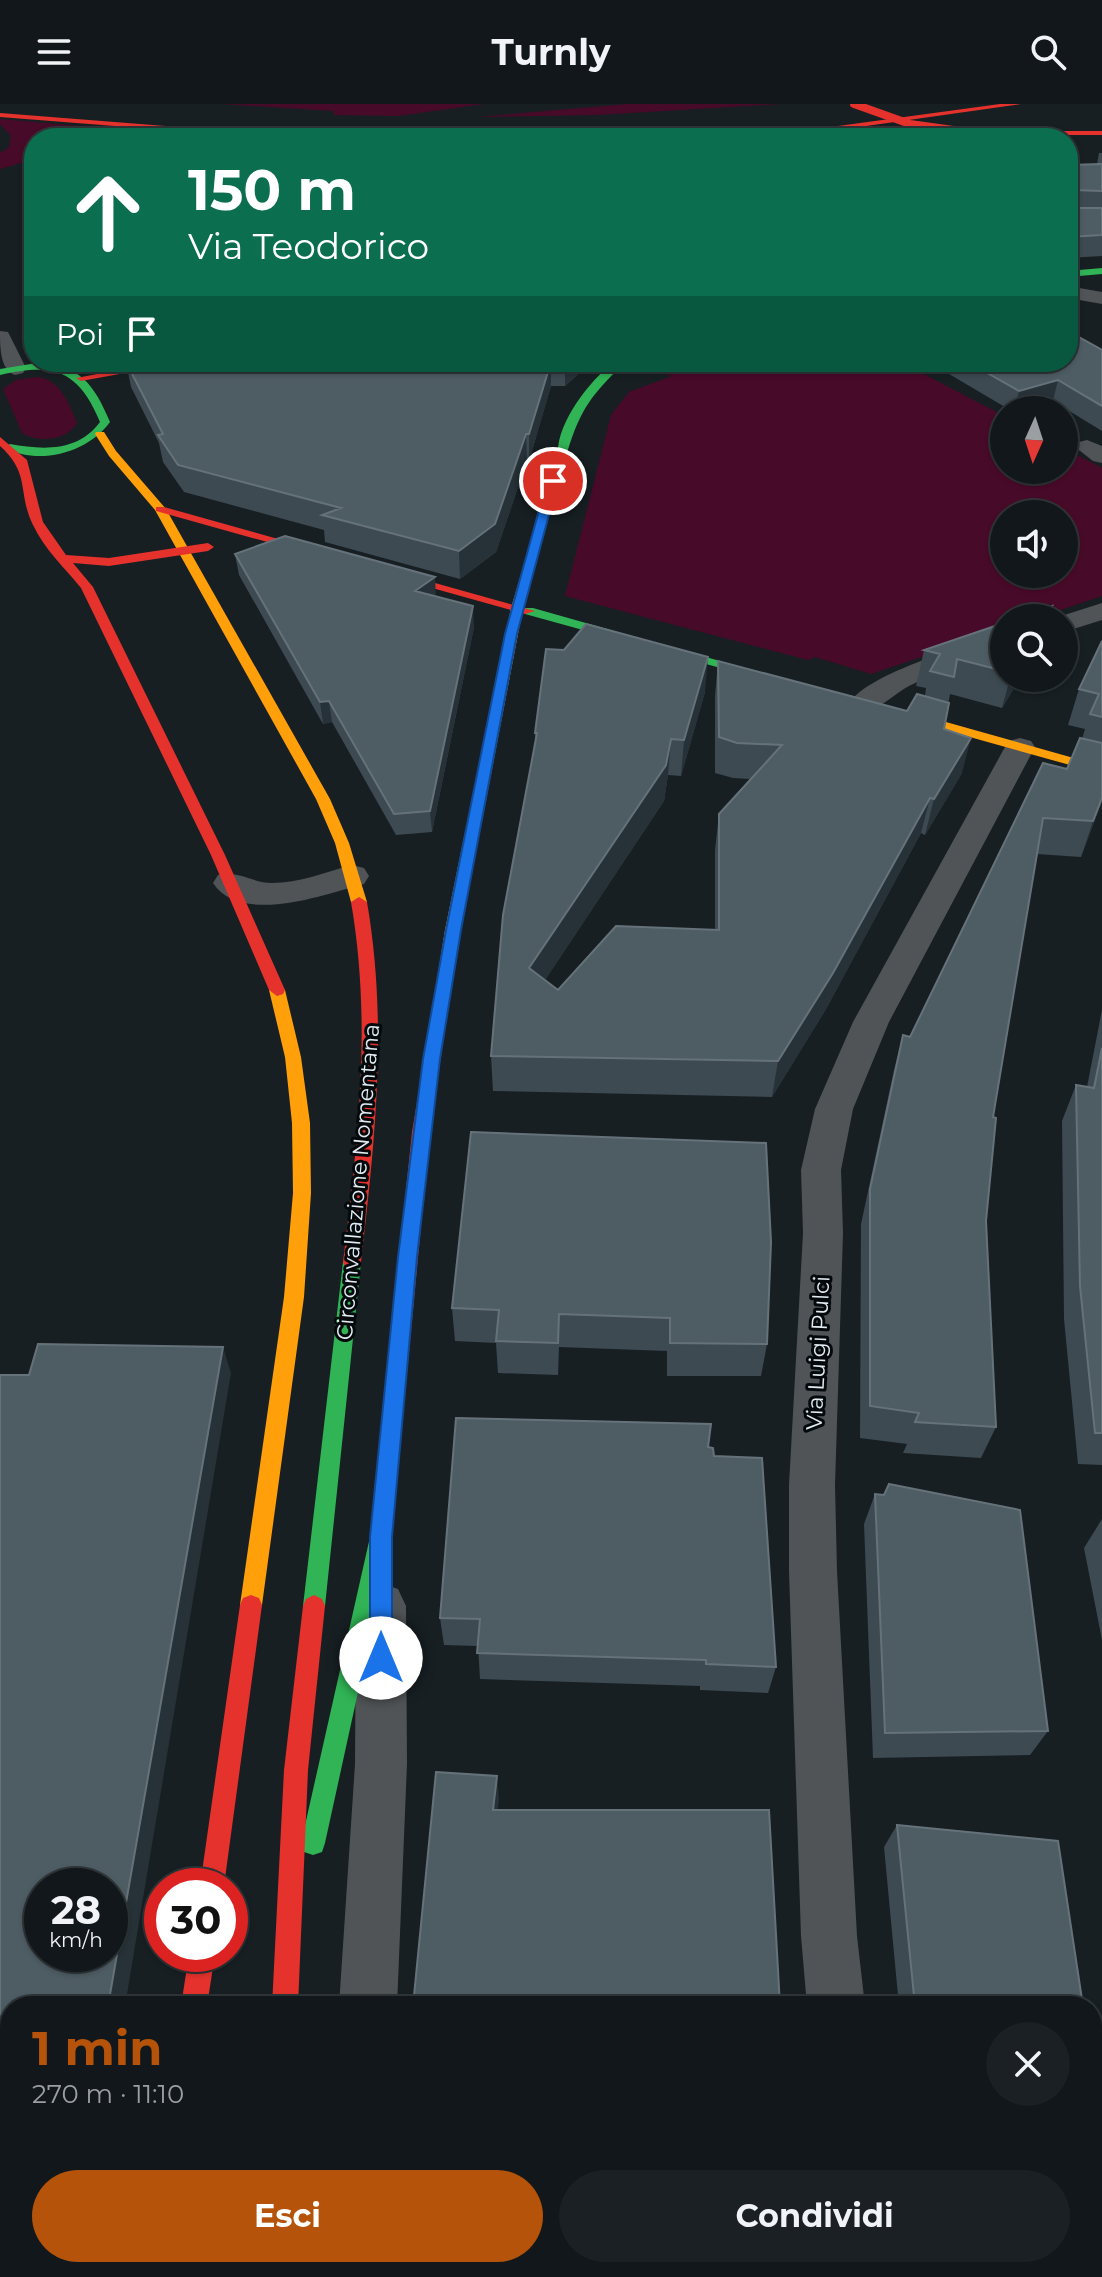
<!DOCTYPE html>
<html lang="it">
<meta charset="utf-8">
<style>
:root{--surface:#11171a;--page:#1a2023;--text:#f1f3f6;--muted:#9c9fa2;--line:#303639;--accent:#b45309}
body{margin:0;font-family:Montserrat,sans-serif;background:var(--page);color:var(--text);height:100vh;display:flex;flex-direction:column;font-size:30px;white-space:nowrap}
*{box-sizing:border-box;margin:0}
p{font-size:26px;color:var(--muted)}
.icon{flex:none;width:44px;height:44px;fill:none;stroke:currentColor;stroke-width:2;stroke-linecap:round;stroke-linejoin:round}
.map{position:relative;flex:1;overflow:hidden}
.panel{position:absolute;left:0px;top:1892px;width:1102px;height:282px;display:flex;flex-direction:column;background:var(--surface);border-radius:32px 32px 0 0;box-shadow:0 2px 6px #0004,0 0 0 2px var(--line)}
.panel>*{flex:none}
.hud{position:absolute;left:24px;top:24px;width:1054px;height:244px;border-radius:32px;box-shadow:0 2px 6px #0004,0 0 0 2px var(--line);background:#0b6e4f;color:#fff;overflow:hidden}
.needle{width:52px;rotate:183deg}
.tools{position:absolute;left:990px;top:292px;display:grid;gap:16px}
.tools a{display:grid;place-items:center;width:88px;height:88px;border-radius:50%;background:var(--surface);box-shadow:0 2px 6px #0004,0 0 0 2px var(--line);font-size:40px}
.speed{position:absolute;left:24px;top:1764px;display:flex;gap:16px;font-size:40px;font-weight:700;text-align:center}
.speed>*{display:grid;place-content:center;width:104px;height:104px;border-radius:50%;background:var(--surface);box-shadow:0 2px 6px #0004,0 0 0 2px var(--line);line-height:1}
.speed small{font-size:20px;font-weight:400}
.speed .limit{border:12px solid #d22;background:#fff;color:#111}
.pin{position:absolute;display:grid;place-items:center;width:68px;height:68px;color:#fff;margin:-34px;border:4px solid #fff;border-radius:50%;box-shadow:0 2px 8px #0007}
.me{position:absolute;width:88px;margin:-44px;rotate:0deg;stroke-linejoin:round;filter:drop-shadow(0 0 6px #0008)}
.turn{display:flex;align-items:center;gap:28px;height:168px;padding:0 32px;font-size:36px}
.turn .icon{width:104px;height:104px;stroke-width:2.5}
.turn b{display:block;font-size:56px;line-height:68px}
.then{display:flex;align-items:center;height:76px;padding:0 32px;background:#0003;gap:16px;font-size:30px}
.round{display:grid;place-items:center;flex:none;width:84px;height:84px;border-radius:42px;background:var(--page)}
.summary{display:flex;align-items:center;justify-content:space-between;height:136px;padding:0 32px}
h1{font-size:48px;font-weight:700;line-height:60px;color:var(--accent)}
.cta{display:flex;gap:16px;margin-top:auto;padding:16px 32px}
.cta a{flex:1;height:92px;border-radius:48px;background:var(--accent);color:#fff;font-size:32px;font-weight:700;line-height:92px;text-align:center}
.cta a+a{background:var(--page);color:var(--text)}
header{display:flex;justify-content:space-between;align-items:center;height:104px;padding:0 32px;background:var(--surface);font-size:36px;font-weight:700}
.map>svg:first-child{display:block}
</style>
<header><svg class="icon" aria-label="menu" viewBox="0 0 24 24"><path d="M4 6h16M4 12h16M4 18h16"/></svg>Turnly<svg class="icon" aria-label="search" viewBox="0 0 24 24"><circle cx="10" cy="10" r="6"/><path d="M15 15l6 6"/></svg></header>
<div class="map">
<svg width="1102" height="2173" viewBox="0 0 1102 2173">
<rect width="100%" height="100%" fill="#171f23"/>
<path fill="#480a29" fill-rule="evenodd" d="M221 0H484L398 12 334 11V7Z
M627 0H782L597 11 477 13Z
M0 15 207 33 208 34H34V55L0 65V49L9 43 11 32 0 20Z
M666 258H901L1004 312V366H1064V344L1102 364V492L1037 514H1004V525L871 570 815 553 808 556 565 492 611 311 629 288 672 272 653 267ZM1004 410H1064V470H1004Z
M36 273C60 274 69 300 77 319 67 337 38 339 22 329L3 285 16 276Z"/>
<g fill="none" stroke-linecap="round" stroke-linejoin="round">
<path fill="#515456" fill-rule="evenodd" d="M1068 182 1102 188V200L1068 194Z
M0 227 8 228 26 264 23 269 15 271C0 266 0 243 0 227Z
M1087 336 1102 342V359L1093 357 1075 343 1079 338Z
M1102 499V516L1064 528V514H1055Z
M1004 532V549C974 560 937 567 909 582 890 592 877 611 854 605L849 599C871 568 966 541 1004 532Z
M1020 634 1031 637 1035 643 889 918 853 1005 841 1066 843 1129 835 1381 837 1467 857 1832 865 1902H807L801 1832 789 1467V1381L803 1129 801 1066 815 1005 853 918 1005 643 1009 637Z
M352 761 364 764 369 772 364 780C326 790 241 822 213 779L218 771C238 766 252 779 272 779 299 779 326 768 352 761Z
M381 1479 398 1485 406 1502 407 1660 397 1902H339L355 1660 356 1502 364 1485Z
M319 2164H383L382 2173H318Z
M829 2164H893L894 2173H830Z"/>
<path fill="#30b455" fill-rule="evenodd" d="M1102 164V170L1068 173V167Z
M614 258H625C592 291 581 303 567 349L558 351C556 320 589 277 614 258Z
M37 259C80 261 94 280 110 318 89 348 38 363 5 343L10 340C43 346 78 348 100 318 78 265 53 259 0 271V265Z
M525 504H533L783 575 771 578 525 510Z
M352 1150 359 1153 361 1158 325 1502 322 1509 314 1513 306 1509 303 1502 343 1158 345 1153Z
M397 1261 404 1263 407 1269 392 1433 325 1739 322 1748 313 1751 304 1748 301 1739 370 1433 387 1269 390 1263Z
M247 2164H275L274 2173H246Z"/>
<path fill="#ff9f0a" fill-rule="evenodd" d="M96 328H104L116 347 166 405 330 695 349 739 367 798 364 802 359 803 351 798 335 739 316 695 155 406 109 352 95 330Z
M562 346 567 349 523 504 461 826 444 932 436 938 428 932 445 826 511 504 557 349Z
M889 602 1102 662V670L884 609V603Z
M277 880 285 886 301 953 310 1019 311 1089 304 1193 262 1501 259 1508 251 1511 243 1508 240 1501 284 1193 293 1089 292 1019 285 953 269 886Z
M144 2164H172L171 2173H143Z"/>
<path fill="#e5322d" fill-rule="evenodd" d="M1000 0H1021L838 26 677 34 838 22Z
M0 9 242 28 347 32 351 34 242 32 0 13Z
M975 27H1102V31H972Z
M162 258H186L81 277 76 274Z
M0 333 27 356 43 418 66 451 109 454 208 439 214 443 208 447 109 462 73 459 93 483 225 751 285 886 283 890 277 892 269 886 211 751 81 484C64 463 45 446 33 421 17 388 31 370 0 342Z
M156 403H164L535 507 525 510 156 407Z
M359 793 367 798C388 919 375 1037 361 1158L359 1163H345L343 1158C358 1037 372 919 351 798Z
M436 926 444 932 430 1028 407 1269 404 1275 397 1277 390 1275 387 1269 412 1028 428 932Z
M251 1491 259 1494 262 1501 224 1782H200L240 1501 243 1494Z
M314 1491 322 1495 325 1502 308 1666 298 1902H272L284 1666 303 1502 306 1495Z
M189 1850H215L207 1902H181Z"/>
<path stroke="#e5322d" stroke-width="8" d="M854 0 910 20 975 29"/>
</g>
<path fill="#3d4a52" d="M1099 49H1102V152L1068 154V61L1097 60Z
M1102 246V327L1053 297 1023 306H1010L944 267 946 258H1068Z
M126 258H592L565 282H551L529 357H527L496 448 460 475 325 438 324 426 184 388 163 358 159 339 131 283Z
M235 450 436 492 474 523 432 728 396 731 332 618 323 620 239 471Z
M1004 519V574H1020L1002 604 950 590 944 625 962 669 925 731 921 729 826 905 772 993 493 987 491 952 535 641V629L705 588 681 672 668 671 664 697 545 876 558 886 715 826V746L719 710 750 675 733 674 715 669V592L718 557 907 607 925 592 926 584 916 582 924 546Z
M1102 537V697L1081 753 1037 750 993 1013 986 1117 996 1323 981 1354 903 1349 907 1340 860 1334 861 1120 894 966 903 931 910 933 1067 665 1082 635 1085 625 1068 621 1079 585Z
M1102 906V1361L1078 1360 1064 1215 1062 1017 1076 981 1087 983Z
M471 1028 767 1240 761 1272H667V1247L559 1243 558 1271 498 1269 496 1239 455 1237 452 1204Z
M231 1269 10 1902V2065H0V1271Z
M708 1343 714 1352 776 1563 768 1589 700 1586V1582L480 1575 478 1542 444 1541 440 1514Z
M875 1390 1048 1627 1030 1651 873 1654 864 1420Z
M1102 1415V1536L1084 1444Z
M897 1721 1083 1902H899L884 1743Z
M953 2165 1045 2173H936L935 2170Z"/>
<path fill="#263238" d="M551 258V282L529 357V330Z
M565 258H592L565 282Z
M1058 276 1053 297 1023 306H1015L1019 287Z
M526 330 527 357 496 448 460 475 459 447Z
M435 473 436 494 415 487Z
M473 502 474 523 432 728 430 707Z
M708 553 705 588 681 672 684 636Z
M1010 574H1020L1002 604Z
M329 597 332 618 323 620 320 598Z
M971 634 962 669 925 731 934 695Z
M671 635 668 671 664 697 529 900V864Z
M930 694 921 729 826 905 772 993 778 957Z
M1102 694V697L1081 753 1093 717Z
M223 1243 231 1269 125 1902H108Z
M497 1672 499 1695 495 1729 493 1706Z
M21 2164H37L36 2173H19Z"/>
<path fill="#4e5c63" stroke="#66727a" stroke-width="2" fill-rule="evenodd" d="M1102 60V87L1073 86 1070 101 1073 104H1102V131L1068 133V61Z
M1068 227 1102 246V302L1058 276 1019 287 968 258H1068Z
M126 258H551L529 330H526L495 420 459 447 322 411 341 404 178 361 158 331 163 330Z
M285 432 435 473 415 487 473 502 430 707 394 710 329 597 320 598 235 450Z
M1052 502 1045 514H1018Z
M1004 519V567L957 555 954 573 930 567 940 550 924 546Z
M586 520 708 553 684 636 671 635 666 661 529 864 558 886 616 822 719 826V710L782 641 737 639 719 633 718 557 907 607 917 590 949 599 944 625 971 634 934 695 930 694 833 869 778 957 491 952 503 811 537 629H535L546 545 564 546Z
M1102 537V613L1090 610 1099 590 1079 585Z
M1080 634 1102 639V694L1093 717 1043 714 993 1013 996 1014 986 1117 996 1323 915 1318 919 1309 870 1302V1085L903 931 910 933 1043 659 1067 665Z
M1102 944V1329H1095L1080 1182 1076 981 1094 984Z
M471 1028 766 1039 771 1138 767 1240 670 1239V1214L559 1210 558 1239 496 1237 499 1206 452 1204Z
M38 1240 223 1243 108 1902H10V2057H0V1271H29ZM42 1782H110V1850H42Z
M456 1314 711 1320 708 1343 713 1344 714 1352 762 1354 776 1563 706 1560V1556L477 1549 480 1515 440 1514Z
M889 1380 1020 1406 1048 1627 885 1629 875 1390 884 1391Z
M436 1668 497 1672 493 1706H769L780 1902H413Z
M897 1721 1058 1737 1083 1902H915Z
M1092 1956 1102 2020V2021H1092Z
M0 2159H10V2164H21L19 2173H0Z
M422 2164H752L755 2173H421Z
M953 2165 1045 2173H954Z"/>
<path fill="#1a73e8" stroke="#114b97" stroke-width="2" d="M553 374 558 377 517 530 461 826 440 955 417 1153 392 1433V1554L389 1562 381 1566 373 1562 370 1554V1433L398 1153 423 955 446 826 505 530 547 377Z"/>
<g text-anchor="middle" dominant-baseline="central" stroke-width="6" stroke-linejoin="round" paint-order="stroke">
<g font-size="22" fill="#e3ecf3" stroke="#04090c">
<text transform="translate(358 1078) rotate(-85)">Circonvallazione Nomentana</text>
<text transform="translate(818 1249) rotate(-87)">Via Luigi Pulci</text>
</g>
</g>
</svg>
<div class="tools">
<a><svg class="needle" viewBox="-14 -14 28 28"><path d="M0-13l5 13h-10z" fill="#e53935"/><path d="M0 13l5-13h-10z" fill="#9c9fa2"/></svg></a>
<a><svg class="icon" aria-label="sound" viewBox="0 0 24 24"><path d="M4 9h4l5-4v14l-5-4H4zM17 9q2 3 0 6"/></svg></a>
<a><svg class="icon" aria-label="search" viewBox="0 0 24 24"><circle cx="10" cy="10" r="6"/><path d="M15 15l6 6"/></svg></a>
</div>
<div class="speed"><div>28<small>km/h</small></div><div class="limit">30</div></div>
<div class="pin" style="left:553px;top:377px;background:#d93025"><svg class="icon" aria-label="arrive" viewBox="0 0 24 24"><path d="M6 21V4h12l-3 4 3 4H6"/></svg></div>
<svg class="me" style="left:381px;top:1554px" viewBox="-20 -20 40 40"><circle r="19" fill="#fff"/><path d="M0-13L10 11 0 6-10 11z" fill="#1a73e8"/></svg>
<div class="hud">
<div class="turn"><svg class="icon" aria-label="ahead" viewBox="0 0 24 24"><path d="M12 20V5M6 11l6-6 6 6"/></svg><div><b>150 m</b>Via Teodorico</div></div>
<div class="then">Poi<svg class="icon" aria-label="arrive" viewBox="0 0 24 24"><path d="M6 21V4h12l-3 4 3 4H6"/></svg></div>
</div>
<section class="panel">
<div class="summary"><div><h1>1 min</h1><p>270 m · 11:10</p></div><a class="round"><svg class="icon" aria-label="close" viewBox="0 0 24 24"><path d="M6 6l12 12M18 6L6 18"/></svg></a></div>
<div class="cta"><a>Esci</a><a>Condividi</a></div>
</section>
</div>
